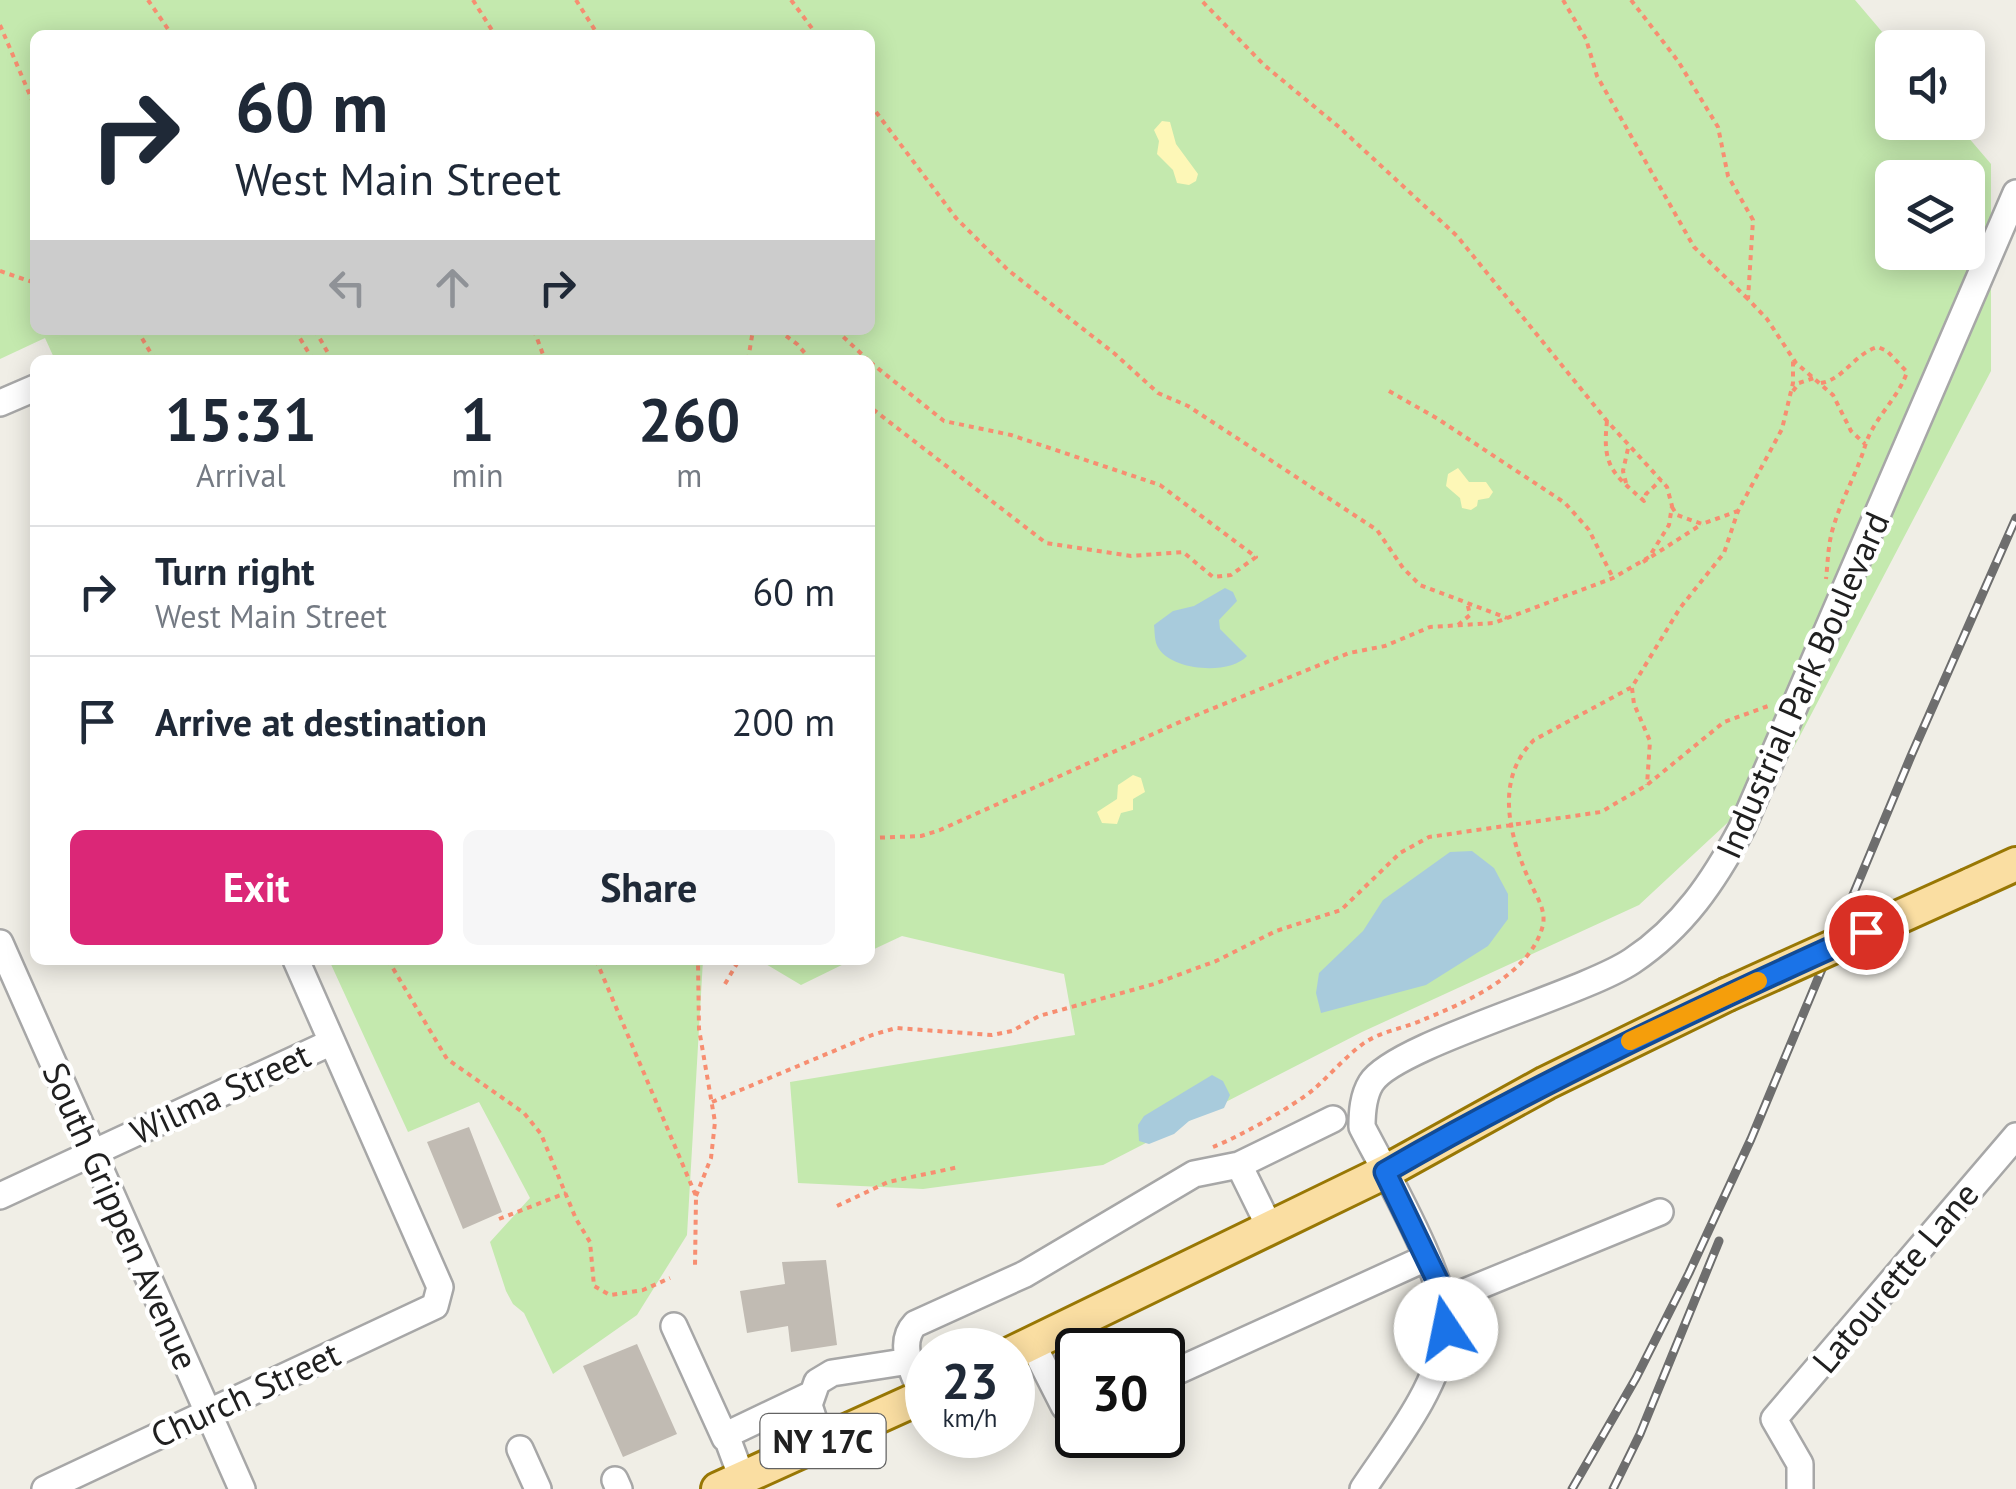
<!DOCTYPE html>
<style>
:root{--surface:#fff;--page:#f6f6f7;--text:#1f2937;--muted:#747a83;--line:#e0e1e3;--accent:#db2777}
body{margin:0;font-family:"PT Sans",sans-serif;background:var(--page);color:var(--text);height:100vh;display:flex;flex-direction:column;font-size:38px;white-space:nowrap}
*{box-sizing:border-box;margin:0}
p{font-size:32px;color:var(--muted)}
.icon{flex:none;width:55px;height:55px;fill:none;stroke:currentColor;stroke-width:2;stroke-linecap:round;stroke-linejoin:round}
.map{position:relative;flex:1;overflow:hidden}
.panel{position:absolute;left:30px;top:355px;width:845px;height:610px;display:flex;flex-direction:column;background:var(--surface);border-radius:15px;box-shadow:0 5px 25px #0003}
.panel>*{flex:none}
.top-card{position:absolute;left:30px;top:30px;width:845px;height:305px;border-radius:15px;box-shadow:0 5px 25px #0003;background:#fff;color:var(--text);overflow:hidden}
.buttons{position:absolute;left:1875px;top:30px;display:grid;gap:20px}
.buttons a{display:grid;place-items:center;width:110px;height:110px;border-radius:15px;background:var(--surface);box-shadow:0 5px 25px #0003;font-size:50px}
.speed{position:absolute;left:905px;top:1328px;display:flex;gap:20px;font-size:50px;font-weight:700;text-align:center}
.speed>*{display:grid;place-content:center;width:130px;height:130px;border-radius:50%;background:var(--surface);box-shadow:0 5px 25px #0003;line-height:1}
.speed small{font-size:25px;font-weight:400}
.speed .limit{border:5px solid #111;border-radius:15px;background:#fff;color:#111}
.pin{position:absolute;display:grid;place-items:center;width:85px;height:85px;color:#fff;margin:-42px;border:5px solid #fff;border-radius:50%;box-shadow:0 2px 10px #0007}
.me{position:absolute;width:110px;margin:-55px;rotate:349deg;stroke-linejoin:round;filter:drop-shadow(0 0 8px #0008)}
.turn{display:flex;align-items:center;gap:35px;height:210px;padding:0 40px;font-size:45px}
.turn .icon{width:130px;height:130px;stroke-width:2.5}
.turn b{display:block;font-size:70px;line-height:85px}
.lanes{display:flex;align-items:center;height:95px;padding:0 40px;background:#0003;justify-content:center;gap:50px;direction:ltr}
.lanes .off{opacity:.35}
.eta{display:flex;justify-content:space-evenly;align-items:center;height:170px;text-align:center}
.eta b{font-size:60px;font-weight:600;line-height:70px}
.action{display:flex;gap:20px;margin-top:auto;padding:20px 40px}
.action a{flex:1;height:115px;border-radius:15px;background:var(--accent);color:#fff;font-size:40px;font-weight:600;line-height:115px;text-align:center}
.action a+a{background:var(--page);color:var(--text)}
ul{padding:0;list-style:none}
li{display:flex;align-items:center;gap:30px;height:130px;padding:0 40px;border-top:2px solid var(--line)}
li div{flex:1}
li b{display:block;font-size:38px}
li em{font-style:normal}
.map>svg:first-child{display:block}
</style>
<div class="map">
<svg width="2016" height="1489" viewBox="0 0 2016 1489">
<rect width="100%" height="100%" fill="#f0eee6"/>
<path fill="#c4e9ae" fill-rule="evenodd" d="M0 0H1855L1895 47 1892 122 1956 123 1991 164V371L1780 774 1639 905 1362 1032 1103 1165 923 1189 798 1183 790 1082 1075 1035 1064 974 902 936 870 951V360H55L45 338 0 359ZM35 35H870V330H35ZM1892 178H1968V252H1892Z
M329 960H703L687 1235 637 1315 553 1374 524 1313 513 1304 506 1291 490 1242 530 1198 479 1102 408 1132Z
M759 960H852L801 985Z"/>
<path fill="#fdf7b7" d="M1162 121 1170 122 1176 144 1198 174 1196 181 1189 185 1177 183 1173 170 1157 154 1159 141 1154 130Z
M1458 468 1469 482H1486L1493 492 1489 498 1478 500 1477 506 1471 510 1462 508 1460 498 1446 486 1448 474Z
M1133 775 1141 778 1145 792 1133 799V810L1121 813 1117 824 1102 823 1097 812 1117 799 1118 785Z"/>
<path fill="#a8cbdc" d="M1225 588 1233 592 1237 601 1219 620 1220 629 1247 656C1230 675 1174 671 1159 649 1154 642 1155 633 1154 625L1173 611 1194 606Z
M1472 851 1494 868 1508 894V919L1488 946 1426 985 1321 1013 1316 993 1319 973 1363 931 1383 900 1450 852Z
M1212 1075 1223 1081 1230 1095 1224 1108 1189 1121 1174 1134 1149 1144 1139 1141 1138 1125 1144 1116Z"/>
<path fill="#c1bbb3" d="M469 1127 502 1212 463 1229 427 1142Z
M826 1260 837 1345 791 1352 788 1326 747 1333 740 1291 785 1284 782 1262Z
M637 1344 677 1434 623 1457 583 1366Z"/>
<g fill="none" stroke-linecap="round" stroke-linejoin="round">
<g stroke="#a7a7a7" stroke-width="30">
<path id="minor" d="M0 403 35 388
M0 943 242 1489
M1239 1165 1270 1228
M0 1196 332 1042
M1445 1300 1660 1212
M674 1326 725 1438
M1068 1326 1080 1350
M1032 1343 1064 1406 1078 1422
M1162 1378 1426 1258
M923 1396C914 1374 896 1344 915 1324L1025 1274 1194 1174 1239 1165 1333 1119
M821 1442 809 1405 817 1382 832 1373 910 1361
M520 1449 538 1489
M742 1478 726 1435 810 1395
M615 1480 619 1489
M45 1489 435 1306 440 1287 296 960
M1363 1489C1395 1441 1436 1391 1446 1333 1453 1289 1384 1170 1362 1127 1362 1112 1363 1096 1371 1083 1394 1045 1581 995 1632 961 1683 927 1714 881 1742 828L2016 193
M1800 1489V1464L1774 1419 2016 1136"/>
</g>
<g stroke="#987704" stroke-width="38">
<path id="major" d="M1970 885 2016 864
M1012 1353 1385 1172 1546 1083 1726 995
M718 1489 928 1394"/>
</g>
<path stroke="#f78e71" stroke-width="4" stroke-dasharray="5 5" stroke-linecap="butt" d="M148 0 172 35
M473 0 495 35
M576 0 598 35
M791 0 817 35
M1563 0 1586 39 1597 76 1694 247 1748 299
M1631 0 1678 61 1718 127 1728 176 1753 220 1748 299 1767 319 1796 363 1833 395 1851 431 1865 444
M0 25 35 107
M870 104 956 218 1008 270 1115 354 1158 393 1188 406 1377 530 1403 568 1420 585 1507 618
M0 271 35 283
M117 330H142
M137 330 155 360
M295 330 313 360
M315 330 332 360
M534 330 545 360
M778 330 797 344 811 360
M836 330 868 360
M748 360 753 330
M870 362 944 421 1011 435 1160 485 1256 557 1231 575 1213 577 1183 552 1131 556 1046 543 870 407
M1821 383C1843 380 1855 353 1878 347L1887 351 1907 372C1898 399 1873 419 1865 446 1857 473 1842 498 1834 525 1828 542 1828 561 1826 579
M1389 391 1438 419 1565 503 1589 530 1613 578
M1793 391 1799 383 1814 378
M1607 421C1602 466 1612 473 1644 501L1646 494 1661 480
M1626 483 1623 471 1629 444
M1672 507 1677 515 1702 524 1738 511
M1643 562 1702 524
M1458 625 1470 615 1467 602
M1632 688 1634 704 1650 741 1647 785
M870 838 921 836 940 830 1182 721 1349 653 1385 646 1430 627 1494 623 1613 578 1649 557 1669 525 1672 506 1667 487 1607 421 1457 236 1339 127 1264 65 1201 0
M388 960 447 1059 524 1113 541 1134 576 1219 590 1242 594 1286 610 1295 643 1290 670 1278
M596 960 696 1196 695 1267
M725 984 739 960
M712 1102 872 1035 896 1028 992 1035 1012 1031 1039 1016 1154 984 1216 961 1276 931 1341 910 1400 853 1429 837 1601 812 1647 785 1724 722 1771 705
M1213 1147C1241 1136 1290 1108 1313 1090 1330 1075 1345 1057 1364 1043 1382 1031 1401 1029 1420 1021 1464 1003 1530 976 1543 925 1546 909 1536 896 1530 882 1509 836 1494 779 1534 740L1632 687 1680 608 1724 553 1738 511 1782 429 1793 383V358
M696 1196 711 1158 715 1122 699 1029 698 960
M837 1206 888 1182 959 1167
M499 1219 566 1193"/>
<use href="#minor" stroke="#fff" stroke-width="25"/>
<use href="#major" stroke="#fadea2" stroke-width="32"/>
<g stroke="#6e6e6e" stroke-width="9">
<path id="rail" d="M1572 1489 1636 1378 1689 1273 1751 1139 1911 756 2016 518
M1613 1489 1640 1434 1719 1241"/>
</g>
<use href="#rail" stroke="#fff" stroke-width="5" stroke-dasharray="15" stroke-linecap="butt"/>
<g stroke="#987704" stroke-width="38" stroke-linecap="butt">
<path id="major-bridge" d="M1726 995 1970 885"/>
</g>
<use href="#major-bridge" stroke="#fadea2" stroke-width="32"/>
</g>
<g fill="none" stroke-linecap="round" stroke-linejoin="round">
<g stroke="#114b97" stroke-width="25">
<path id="route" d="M1446 1329 1440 1286 1385 1172C1540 1082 1702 1006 1866 932"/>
</g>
<use href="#route" stroke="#1a73e8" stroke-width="18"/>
<path stroke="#f59e0b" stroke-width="18" d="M1630 1041 1758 981"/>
</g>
<g text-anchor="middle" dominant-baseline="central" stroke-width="9" stroke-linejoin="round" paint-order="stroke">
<rect fill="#fff" stroke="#636363" stroke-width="2.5" x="760.5" y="1414" width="125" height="54" rx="8"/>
<g font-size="32" font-weight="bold" fill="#202020">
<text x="823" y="1441">NY 17C</text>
</g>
<g font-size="35" fill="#202020" stroke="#fff">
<text transform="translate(1802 685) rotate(-66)">Industrial Park Boulevard</text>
<text transform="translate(220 1093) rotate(-25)">Wilma Street</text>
<text transform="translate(121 1216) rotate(66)">South Grippen Avenue</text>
<text transform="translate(1895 1277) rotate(-50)">Latourette Lane</text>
<text transform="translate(245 1394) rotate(-25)">Church Street</text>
</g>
</g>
</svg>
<div class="buttons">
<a><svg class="icon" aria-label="sound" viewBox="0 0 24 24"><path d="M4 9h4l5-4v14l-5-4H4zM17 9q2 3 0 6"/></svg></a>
<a><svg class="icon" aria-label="layers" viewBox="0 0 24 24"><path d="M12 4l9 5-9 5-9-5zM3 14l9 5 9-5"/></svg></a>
</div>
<div class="speed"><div>23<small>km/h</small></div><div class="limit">30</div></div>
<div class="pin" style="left:1866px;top:932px;background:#d93025"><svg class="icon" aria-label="arrive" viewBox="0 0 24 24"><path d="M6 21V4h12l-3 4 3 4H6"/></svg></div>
<svg class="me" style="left:1446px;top:1329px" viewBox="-20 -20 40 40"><circle r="19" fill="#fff"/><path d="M0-13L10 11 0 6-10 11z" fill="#1a73e8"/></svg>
<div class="top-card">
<div class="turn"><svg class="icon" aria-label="right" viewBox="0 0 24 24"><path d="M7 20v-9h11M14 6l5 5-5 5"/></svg><div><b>60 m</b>West Main Street</div></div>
<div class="lanes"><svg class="icon off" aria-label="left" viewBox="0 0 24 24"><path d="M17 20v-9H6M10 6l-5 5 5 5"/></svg><svg class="icon off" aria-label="ahead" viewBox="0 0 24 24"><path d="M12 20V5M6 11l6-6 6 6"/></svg><svg class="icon" aria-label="right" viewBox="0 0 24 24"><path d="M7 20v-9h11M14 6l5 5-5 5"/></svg></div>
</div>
<section class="panel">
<div class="eta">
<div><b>15:31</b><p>Arrival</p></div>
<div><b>1</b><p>min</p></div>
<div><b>260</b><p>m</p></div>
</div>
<ul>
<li><svg class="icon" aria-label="right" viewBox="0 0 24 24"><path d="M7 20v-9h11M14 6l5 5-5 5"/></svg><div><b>Turn right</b><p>West Main Street</p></div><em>60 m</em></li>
<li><svg class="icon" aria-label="arrive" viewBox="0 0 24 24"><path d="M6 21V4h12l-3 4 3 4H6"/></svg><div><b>Arrive at destination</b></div><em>200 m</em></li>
</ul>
<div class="action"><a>Exit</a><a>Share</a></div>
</section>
</div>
